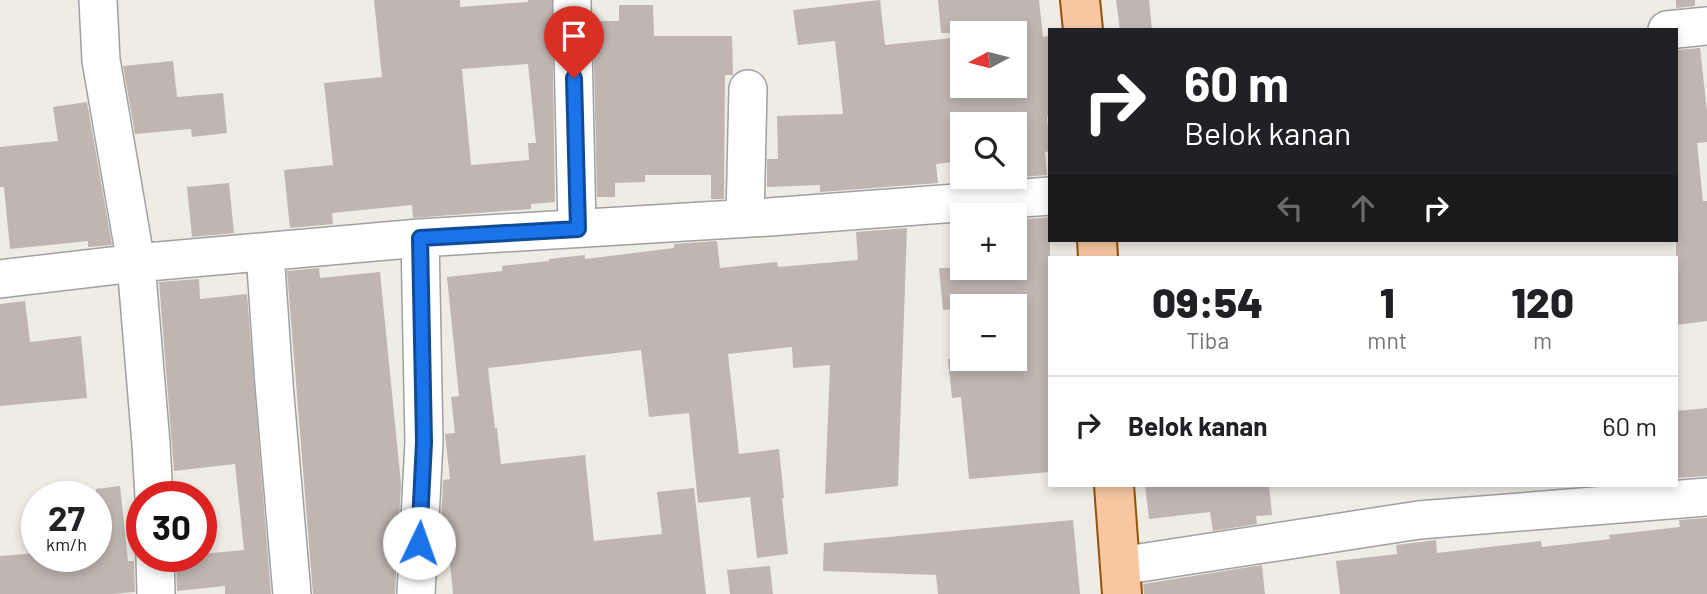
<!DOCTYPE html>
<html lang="id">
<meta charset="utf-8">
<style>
:root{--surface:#fff;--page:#f2f2f2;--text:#202124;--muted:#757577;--line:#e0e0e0}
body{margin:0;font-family:Barlow,sans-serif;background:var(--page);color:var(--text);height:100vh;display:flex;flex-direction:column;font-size:26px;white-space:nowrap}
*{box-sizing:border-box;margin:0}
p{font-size:23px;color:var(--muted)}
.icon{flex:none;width:38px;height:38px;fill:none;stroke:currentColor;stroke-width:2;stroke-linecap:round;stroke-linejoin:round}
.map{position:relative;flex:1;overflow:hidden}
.sheet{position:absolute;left:1048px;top:256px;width:630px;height:231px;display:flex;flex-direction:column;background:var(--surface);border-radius:0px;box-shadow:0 4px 10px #0003}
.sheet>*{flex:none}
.hud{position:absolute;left:1048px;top:28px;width:630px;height:214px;border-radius:0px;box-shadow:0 4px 10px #0003;background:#202124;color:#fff;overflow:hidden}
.needle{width:46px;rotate:263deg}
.fabs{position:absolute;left:950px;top:21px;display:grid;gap:14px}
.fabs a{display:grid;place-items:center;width:77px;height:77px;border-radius:0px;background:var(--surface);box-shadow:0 4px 10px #0003;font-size:35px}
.speed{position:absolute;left:21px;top:481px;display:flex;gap:14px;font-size:35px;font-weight:700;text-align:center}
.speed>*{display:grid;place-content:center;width:91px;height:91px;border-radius:50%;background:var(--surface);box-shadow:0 4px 10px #0003;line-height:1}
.speed small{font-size:18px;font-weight:400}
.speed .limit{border:10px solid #d22;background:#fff;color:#111}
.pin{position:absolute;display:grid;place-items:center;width:60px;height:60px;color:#fff;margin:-72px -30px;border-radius:50% 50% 50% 0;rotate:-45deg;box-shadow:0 0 7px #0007}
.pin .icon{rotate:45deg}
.me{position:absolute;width:77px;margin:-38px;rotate:3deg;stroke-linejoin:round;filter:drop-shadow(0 0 5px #0008)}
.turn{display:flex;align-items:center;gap:24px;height:147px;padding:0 21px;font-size:32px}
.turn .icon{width:91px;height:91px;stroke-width:2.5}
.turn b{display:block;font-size:49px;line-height:60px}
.lanes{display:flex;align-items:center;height:66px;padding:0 21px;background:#0003;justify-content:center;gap:35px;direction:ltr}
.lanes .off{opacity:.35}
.eta{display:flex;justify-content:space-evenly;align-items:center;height:119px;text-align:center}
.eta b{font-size:42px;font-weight:800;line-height:49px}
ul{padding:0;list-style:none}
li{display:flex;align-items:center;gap:21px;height:98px;padding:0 21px;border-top:2px solid var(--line)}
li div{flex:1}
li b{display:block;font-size:26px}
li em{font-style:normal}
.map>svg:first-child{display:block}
</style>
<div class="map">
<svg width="1707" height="594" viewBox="0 0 1707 594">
<rect width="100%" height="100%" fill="#efebe5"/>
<path fill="#bfb6b2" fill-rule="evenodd" d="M374 0H460V7L528 2V0H552L555 202 531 204V209L413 218 412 205 332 213 333 224 290 228 284 170 333 165 324 83 382 77ZM528 64 536 143H528L529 160 471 165 462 69Z
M880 0 885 45 962 37V86H1015V33H941L938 0H1039L1043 37 1050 36V116L1047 117 1050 151 1045 152 1047 175 997 179V177H1015V120L981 124H962V161L936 164 938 183 820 192V185L767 187V159H778L777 116 843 114 835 41 798 45 793 10Z
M1116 0H1149L1152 30H1120Z
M1676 0H1695V6L1676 8Z
M619 5H653L654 36H732L733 75H725L724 199H711V175H645V182L615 183V197H597L593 21H619Z
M1700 48 1707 111V142L1697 143 1703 201H1707V321L1676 325V50Z
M173 61 177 97 223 93 227 133 192 137 191 129 135 134 123 66Z
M87 102 112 245 88 247V241L10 249 4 187H0V147L58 141 53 107Z
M229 183 234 233 192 237 187 187Z
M1050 217V472L969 479 961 397 952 398 948 359H1015V304L962 306V308L943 310 939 268H1020L1016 220Z
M907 228 898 486 825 494 830 365 793 368 792 347 728 354 739 454 779 449 784 498H782L788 554 757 558 750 497 698 503 689 413 649 417 641 350 488 368 495 428H497L501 464 585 455 594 541 662 534 657 492 694 488 706 594H453L450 563 439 565 443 480 450 479 445 434 455 433 451 397 459 396 447 277 502 271V266L549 261V259L585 255V259L674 248V244L717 241 720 268 777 262 778 267 858 260 856 232Z
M319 268 320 278 380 272 401 484 395 594H313L287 271Z
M199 279 200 299 247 294 271 594H225V586L177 591 176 556H201V554L244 550 235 464 174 471 159 282Z
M25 301 30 342 81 336 87 398 0 406V304Z
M1707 408V476L1676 478V411Z
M1145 485H1269L1272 515 1256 516 1257 524 1213 531 1210 512 1149 519Z
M120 486 128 561H134L135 592 113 594H0V556L37 553V556H96V489Z
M1707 518V594H1340L1336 561 1397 554 1396 545 1436 540 1437 553 1541 541 1542 547 1610 539 1609 535 1680 527 1679 520Z
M1073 520 1080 594H938L936 575 823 571 824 543Z
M1262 565 1265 594H1144L1143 584Z
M770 566 773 594H730L727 570Z"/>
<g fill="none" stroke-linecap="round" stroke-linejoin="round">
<g stroke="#a0a0a0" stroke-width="40">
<path id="minor" d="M98 0 101 60 136 263 151 444 154 497
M572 2 577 228
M1667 30 1707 26
M745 218 748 89
M265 252 274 384 292 594
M0 279 136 263 420 238 769 217 1050 196
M155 556 156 594
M1120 566 1419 520 1707 497
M416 594 424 442 420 238"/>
</g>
<g stroke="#925207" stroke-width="42">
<path id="primary" d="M1080 0 1083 30
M1097 240 1098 257
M1114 485 1122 594"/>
</g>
<use href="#minor" stroke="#fff" stroke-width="37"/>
<use href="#primary" stroke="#f8c7a2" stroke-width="38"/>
</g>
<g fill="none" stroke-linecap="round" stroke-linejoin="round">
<g stroke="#114b97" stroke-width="18">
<path id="route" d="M419 543 424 442 420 238 578 229 574 78"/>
</g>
<use href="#route" stroke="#1a73e8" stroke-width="12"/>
</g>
</svg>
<div class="fabs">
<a><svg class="needle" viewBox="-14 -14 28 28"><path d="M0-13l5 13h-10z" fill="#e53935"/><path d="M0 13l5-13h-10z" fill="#757577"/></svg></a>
<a><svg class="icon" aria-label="search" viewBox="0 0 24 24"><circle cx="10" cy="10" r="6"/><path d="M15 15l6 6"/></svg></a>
<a>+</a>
<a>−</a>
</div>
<div class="speed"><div>27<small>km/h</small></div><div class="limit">30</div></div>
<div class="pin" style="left:574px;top:78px;background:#d93025"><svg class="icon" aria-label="arrive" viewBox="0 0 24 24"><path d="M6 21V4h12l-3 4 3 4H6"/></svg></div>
<svg class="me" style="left:419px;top:543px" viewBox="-20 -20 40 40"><circle r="19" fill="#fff"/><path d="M0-13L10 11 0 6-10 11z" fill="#1a73e8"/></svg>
<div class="hud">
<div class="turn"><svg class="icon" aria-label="right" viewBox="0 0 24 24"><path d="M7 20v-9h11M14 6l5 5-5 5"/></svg><div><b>60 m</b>Belok kanan</div></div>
<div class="lanes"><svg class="icon off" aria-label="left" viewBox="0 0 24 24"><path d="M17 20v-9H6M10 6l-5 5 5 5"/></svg><svg class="icon off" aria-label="ahead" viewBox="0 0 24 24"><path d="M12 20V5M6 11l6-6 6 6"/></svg><svg class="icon" aria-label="right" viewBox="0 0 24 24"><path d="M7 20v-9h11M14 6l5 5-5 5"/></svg></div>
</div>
<section class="sheet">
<div class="eta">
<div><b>09:54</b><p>Tiba</p></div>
<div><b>1</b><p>mnt</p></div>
<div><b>120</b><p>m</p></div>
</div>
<ul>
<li><svg class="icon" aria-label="right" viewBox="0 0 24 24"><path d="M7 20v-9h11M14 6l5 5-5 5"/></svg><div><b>Belok kanan</b></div><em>60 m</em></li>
</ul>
</section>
</div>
